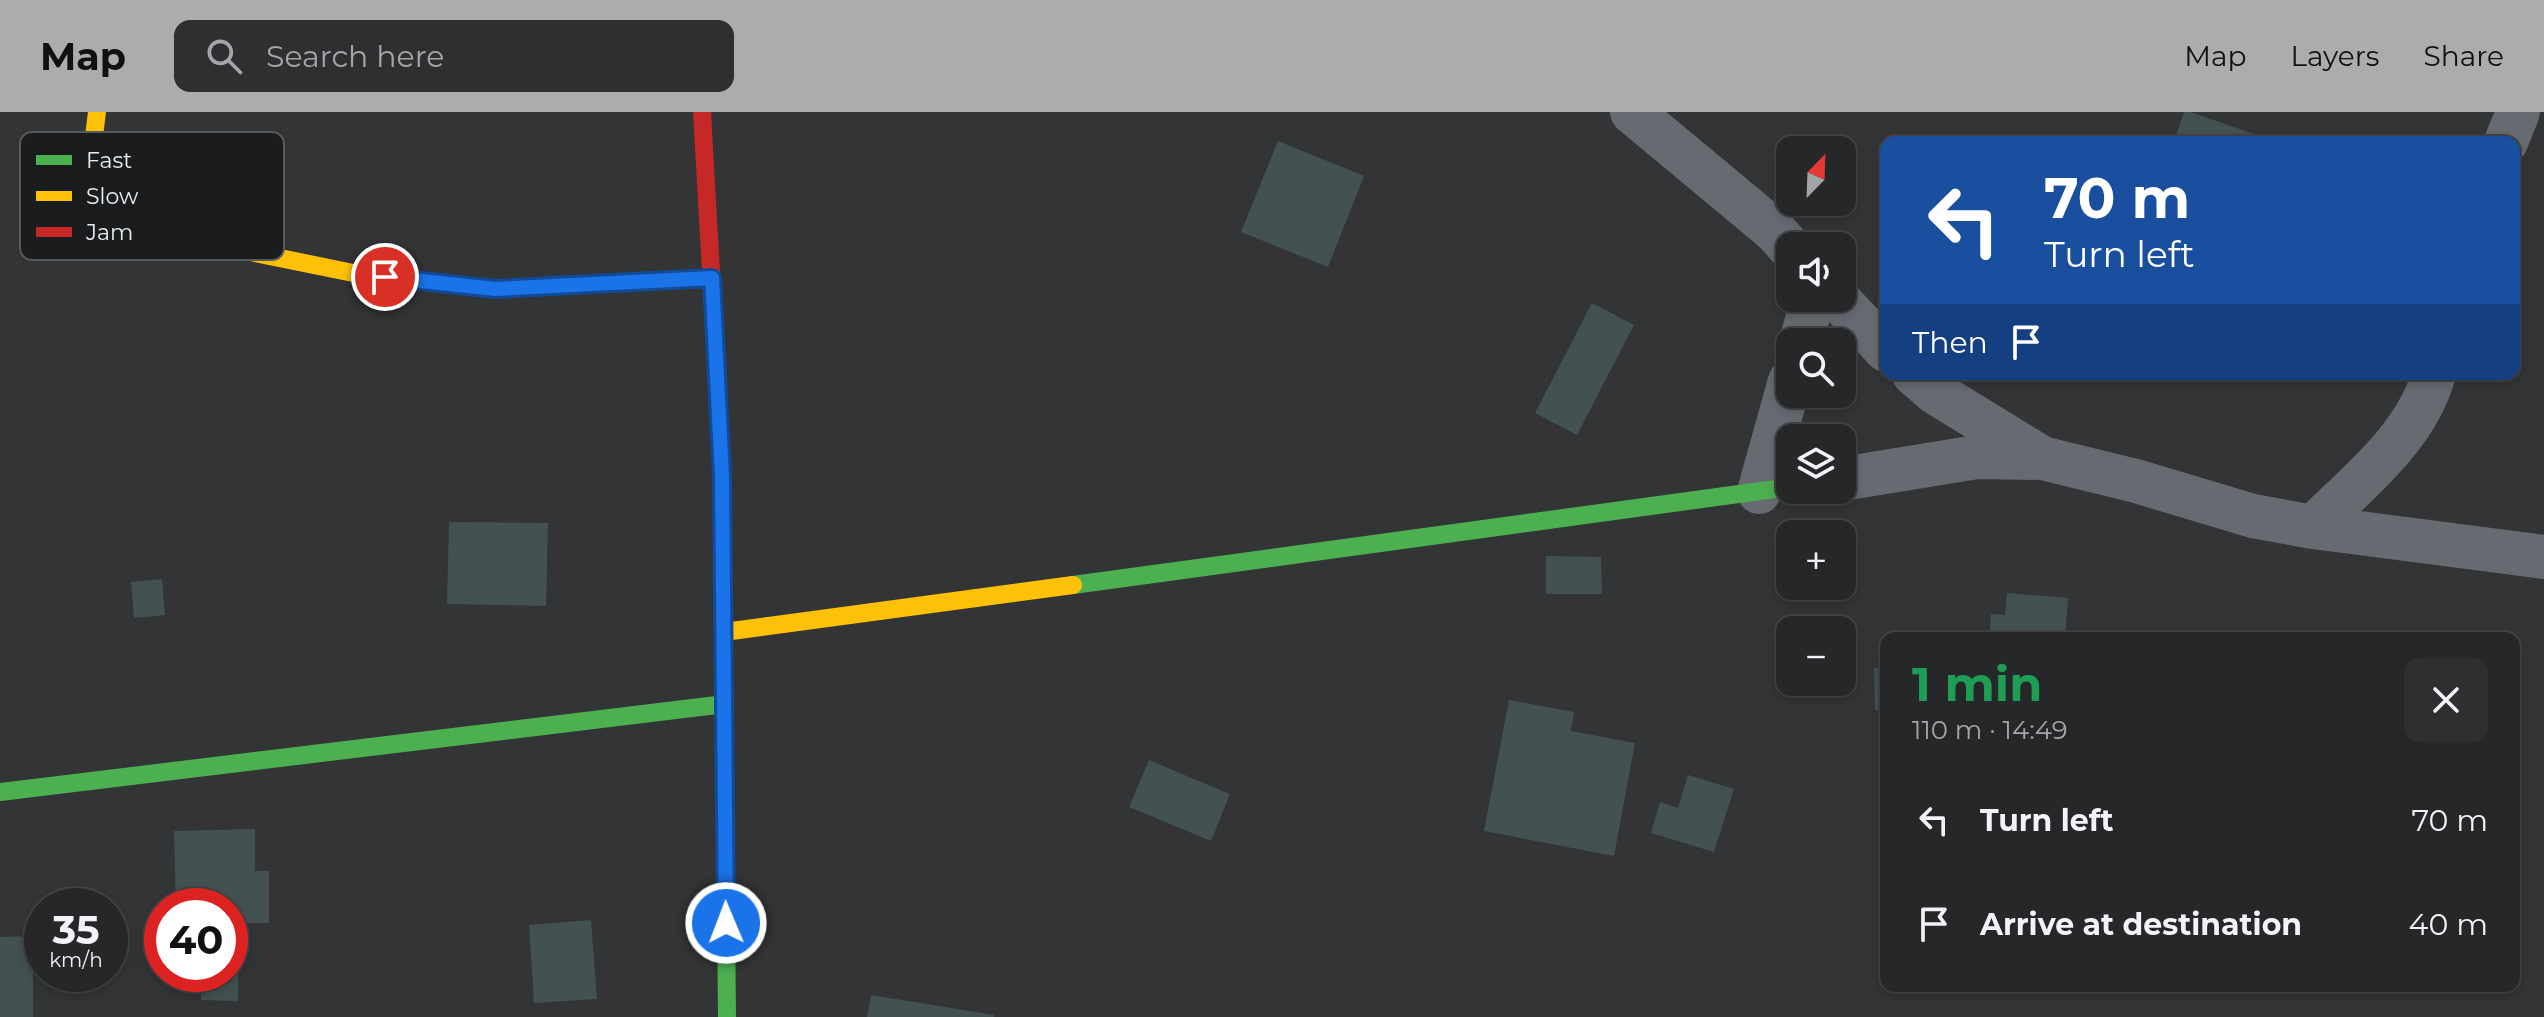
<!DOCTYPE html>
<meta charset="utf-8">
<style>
:root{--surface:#262728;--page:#2e2f30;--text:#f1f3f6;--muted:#a4a5a8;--line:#424445;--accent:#aaacae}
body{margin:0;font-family:Montserrat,sans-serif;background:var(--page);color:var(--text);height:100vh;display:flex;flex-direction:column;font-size:30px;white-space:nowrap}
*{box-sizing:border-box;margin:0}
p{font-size:26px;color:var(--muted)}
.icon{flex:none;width:44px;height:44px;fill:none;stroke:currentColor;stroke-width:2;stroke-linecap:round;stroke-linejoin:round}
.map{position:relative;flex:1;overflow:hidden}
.panel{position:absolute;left:1880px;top:520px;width:640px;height:360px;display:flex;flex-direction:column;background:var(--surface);border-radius:16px;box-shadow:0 4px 12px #0003,0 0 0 2px var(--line)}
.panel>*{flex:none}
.banner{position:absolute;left:1880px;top:24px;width:640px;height:244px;border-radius:16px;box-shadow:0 4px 12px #0003,0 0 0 2px var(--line);background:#1a4fa0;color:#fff;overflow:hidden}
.needle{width:52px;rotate:23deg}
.controls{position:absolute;left:1776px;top:24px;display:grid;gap:16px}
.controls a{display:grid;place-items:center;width:80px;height:80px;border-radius:16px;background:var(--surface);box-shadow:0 4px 12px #0003,0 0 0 2px var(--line);font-size:40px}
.speed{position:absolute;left:24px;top:776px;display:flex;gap:16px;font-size:40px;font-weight:700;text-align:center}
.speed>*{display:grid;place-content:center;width:104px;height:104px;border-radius:50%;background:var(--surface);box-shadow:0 4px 12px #0003,0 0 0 2px var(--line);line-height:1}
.speed small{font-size:20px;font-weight:400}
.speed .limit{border:12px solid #d22;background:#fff;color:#111}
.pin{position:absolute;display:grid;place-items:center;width:68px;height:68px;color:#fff;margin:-34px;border:4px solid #fff;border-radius:50%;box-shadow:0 2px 8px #0007}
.me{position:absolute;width:88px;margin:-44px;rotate:359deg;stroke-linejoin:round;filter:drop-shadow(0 0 6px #0008)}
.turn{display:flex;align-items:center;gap:28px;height:168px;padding:0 32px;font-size:36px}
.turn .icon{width:104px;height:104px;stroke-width:2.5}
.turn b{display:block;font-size:56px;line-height:68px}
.then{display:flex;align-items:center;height:76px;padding:0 32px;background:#0003;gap:16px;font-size:30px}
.round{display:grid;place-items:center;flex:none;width:84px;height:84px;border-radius:16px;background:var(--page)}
.headline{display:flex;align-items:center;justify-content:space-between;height:136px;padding:0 32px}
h1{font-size:48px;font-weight:700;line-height:60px;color:#1e9e55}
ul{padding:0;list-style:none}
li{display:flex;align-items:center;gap:24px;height:104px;padding:0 32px}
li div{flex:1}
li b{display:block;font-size:30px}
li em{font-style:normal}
header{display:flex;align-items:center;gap:48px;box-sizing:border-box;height:112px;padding:0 40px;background:var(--accent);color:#111}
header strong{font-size:38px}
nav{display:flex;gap:44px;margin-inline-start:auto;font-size:28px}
.search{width:560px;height:72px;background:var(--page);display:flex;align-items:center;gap:20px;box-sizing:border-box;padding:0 28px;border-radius:16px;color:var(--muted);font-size:30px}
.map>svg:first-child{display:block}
</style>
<header>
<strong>Map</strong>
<div class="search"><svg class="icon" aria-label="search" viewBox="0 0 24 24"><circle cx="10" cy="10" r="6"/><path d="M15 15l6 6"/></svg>Search here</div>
<nav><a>Map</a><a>Layers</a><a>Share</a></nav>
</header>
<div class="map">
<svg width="2544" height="905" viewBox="0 0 2544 905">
<rect width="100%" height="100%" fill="#323436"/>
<path fill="#435153" d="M2184 0H2190L2278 30H2174Z
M1278 29 1364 64 1328 155 1241 120Z
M1592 191 1634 213 1577 323 1535 301Z
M449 410 548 411 546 494 447 492Z
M1546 444 1601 445 1602 482H1546Z
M162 467 165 503 134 506 131 470Z
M2007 481 2068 486 2065 526H1989L1991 502 2005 503Z
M1874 556H1886V598H1875Z
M1509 588 1574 600 1571 619 1635 631 1614 744 1484 719Z
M1149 648 1230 682 1211 729 1129 695Z
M1688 663 1734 677 1714 740 1651 721 1660 690 1678 696Z
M255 717V759H269V811H230V794H176L174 719Z
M591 808 597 887 534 891 529 813Z
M1886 812V854H1883L1882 813Z
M230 821H239L238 889 201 888V862H230Z
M33 824V905H0V825Z
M871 883 994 903V905H867Z"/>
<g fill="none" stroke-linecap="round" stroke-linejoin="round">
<path stroke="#676a71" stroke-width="44" d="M1632 0 1775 119 1790 136
M2506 30 2518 0
M1837 186 1886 238
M1801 230 1813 186
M1914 262 1936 281 2042 346
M1842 367 1977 345 2042 346 2136 369 2253 404 2313 415 2544 445
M1759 380 1790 269
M2313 415C2358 370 2416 326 2434 262"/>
<path stroke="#4caf50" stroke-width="18" d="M719 303 722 364 727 905
M1073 473 1790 375
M0 680 725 592"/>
<path stroke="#ffc107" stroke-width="18" d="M97 0 89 65 110 97 143 118 358 162 495 177 712 166
M724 520 1073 473"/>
<path stroke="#c62828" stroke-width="18" d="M702 0 719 303"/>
</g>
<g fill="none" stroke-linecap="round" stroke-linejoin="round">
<g stroke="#114b97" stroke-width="20">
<path id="route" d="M385 165 495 177 712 166 722 364 726 811"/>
</g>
<use href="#route" stroke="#1a73e8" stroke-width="14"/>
</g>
<rect x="20" y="20" width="264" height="128" rx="12" fill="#1a1c1e" stroke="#585b5d" stroke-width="2"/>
<rect x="36" y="43" width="36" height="10" fill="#4caf50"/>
<rect x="36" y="79" width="36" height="10" fill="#ffc107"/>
<rect x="36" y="115" width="36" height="10" fill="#c62828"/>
<g font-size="22" fill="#eaedef">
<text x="86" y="56">Fast</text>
<text x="86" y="92">Slow</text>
<text x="86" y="128">Jam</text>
</g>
</svg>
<div class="controls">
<a><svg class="needle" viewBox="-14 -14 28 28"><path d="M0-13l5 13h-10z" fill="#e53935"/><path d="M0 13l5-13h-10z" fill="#a4a5a8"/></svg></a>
<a><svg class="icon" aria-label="sound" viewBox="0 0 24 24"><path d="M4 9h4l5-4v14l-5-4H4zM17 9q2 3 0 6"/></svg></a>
<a><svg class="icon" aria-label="search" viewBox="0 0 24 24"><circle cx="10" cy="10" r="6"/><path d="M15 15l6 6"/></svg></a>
<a><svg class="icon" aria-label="layers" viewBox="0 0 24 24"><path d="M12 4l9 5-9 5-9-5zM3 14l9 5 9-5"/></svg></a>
<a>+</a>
<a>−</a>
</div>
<div class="speed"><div>35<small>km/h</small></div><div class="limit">40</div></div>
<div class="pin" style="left:385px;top:165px;background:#d93025"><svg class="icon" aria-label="arrive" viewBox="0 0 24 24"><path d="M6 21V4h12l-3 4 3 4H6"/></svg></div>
<svg class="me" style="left:726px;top:811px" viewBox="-20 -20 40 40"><circle r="17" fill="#1a73e8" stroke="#fff" stroke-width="3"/><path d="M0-11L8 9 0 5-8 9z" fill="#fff"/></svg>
<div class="banner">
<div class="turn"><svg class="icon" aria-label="left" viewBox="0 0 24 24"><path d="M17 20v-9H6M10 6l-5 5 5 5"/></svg><div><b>70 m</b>Turn left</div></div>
<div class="then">Then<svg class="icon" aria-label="arrive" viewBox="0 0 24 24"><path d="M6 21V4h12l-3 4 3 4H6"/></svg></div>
</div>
<section class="panel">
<div class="headline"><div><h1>1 min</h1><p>110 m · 14:49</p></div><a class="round"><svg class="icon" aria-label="close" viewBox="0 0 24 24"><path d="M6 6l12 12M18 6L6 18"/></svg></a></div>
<ul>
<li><svg class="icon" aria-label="left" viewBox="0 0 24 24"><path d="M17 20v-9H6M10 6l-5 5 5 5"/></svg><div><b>Turn left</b></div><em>70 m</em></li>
<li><svg class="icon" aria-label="arrive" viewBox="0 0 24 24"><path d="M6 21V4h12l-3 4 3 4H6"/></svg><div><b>Arrive at destination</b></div><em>40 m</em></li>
</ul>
</section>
</div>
